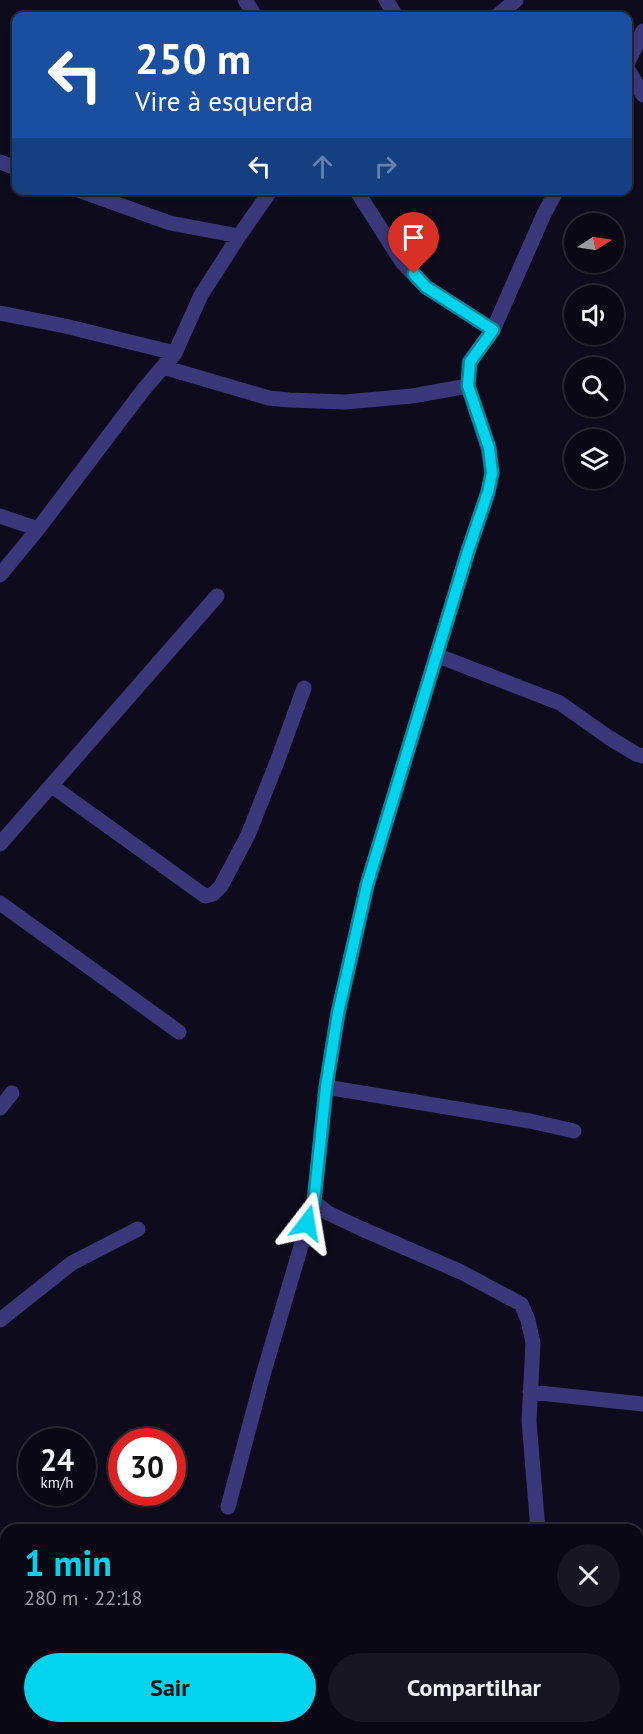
<!DOCTYPE html>
<html lang="pt">
<meta charset="utf-8">
<style>
:root{--surface:#0a0815;--page:#181622;--text:#f1f3f6;--muted:#999aa0;--line:#2a2934;--accent:#04d3ed}
body{margin:0;font-family:"PT Sans",sans-serif;background:var(--page);color:var(--text);height:100vh;display:flex;flex-direction:column;font-size:22px;white-space:nowrap}
*{box-sizing:border-box;margin:0}
p{font-size:20px;color:var(--muted)}
.icon{flex:none;width:33px;height:33px;fill:none;stroke:currentColor;stroke-width:2;stroke-linecap:round;stroke-linejoin:round}
.map{position:relative;flex:1;overflow:hidden}
.details{position:absolute;left:0px;top:1524px;width:644px;height:210px;display:flex;flex-direction:column;background:var(--surface);border-radius:18px 18px 0 0;box-shadow:0 2px 4px #0004,0 0 0 2px var(--line)}
.details>*{flex:none}
.banner{position:absolute;left:12px;top:12px;width:620px;height:183px;border-radius:12px;box-shadow:0 2px 4px #0004,0 0 0 2px var(--line);background:#1a4fa0;color:#fff;overflow:hidden}
.needle{width:39px;rotate:78deg}
.buttons{position:absolute;left:564px;top:213px;display:grid;gap:12px}
.buttons a{display:grid;place-items:center;width:60px;height:60px;border-radius:50%;background:var(--surface);box-shadow:0 2px 4px #0004,0 0 0 2px var(--line);font-size:30px}
.speed{position:absolute;left:18px;top:1428px;display:flex;gap:12px;font-size:30px;font-weight:700;text-align:center}
.speed>*{display:grid;place-content:center;width:78px;height:78px;border-radius:50%;background:var(--surface);box-shadow:0 2px 4px #0004,0 0 0 2px var(--line);line-height:1}
.speed small{font-size:15px;font-weight:400}
.speed .limit{border:9px solid #d22;background:#fff;color:#111}
.pin{position:absolute;display:grid;place-items:center;width:51px;height:51px;color:#fff;margin:-62px -26px;border-radius:50% 50% 50% 0;rotate:-45deg;box-shadow:0 0 6px #0007}
.pin .icon{rotate:45deg}
.me{position:absolute;width:66px;margin:-33px;rotate:14deg;stroke-linejoin:round;filter:drop-shadow(0 0 4px #0008)}
.turn{display:flex;align-items:center;gap:21px;height:126px;padding:0 24px;font-size:27px}
.turn .icon{width:78px;height:78px;stroke-width:2.5}
.turn b{display:block;font-size:42px;line-height:51px}
.lanes{display:flex;align-items:center;height:57px;padding:0 24px;background:#0003;justify-content:center;gap:30px;direction:ltr}
.lanes .off{opacity:.35}
.round{display:grid;place-items:center;flex:none;width:63px;height:63px;border-radius:32px;background:var(--page)}
.headline{display:flex;align-items:center;justify-content:space-between;height:102px;padding:0 24px}
h1{font-size:36px;font-weight:600;line-height:45px;color:var(--accent)}
.button{display:flex;gap:12px;margin-top:auto;padding:12px 24px}
.button a{flex:1;height:69px;border-radius:36px;background:var(--accent);color:#111;font-size:24px;font-weight:600;line-height:69px;text-align:center}
.button a+a{background:var(--page);color:var(--text)}
.map>svg:first-child{display:block}
</style>
<div class="map">
<svg width="643" height="1734" viewBox="0 0 643 1734">
<rect width="100%" height="100%" fill="#0e0b1c"/>
<g fill="none" stroke-linecap="round" stroke-linejoin="round">
<path stroke="#3a377a" stroke-width="15" d="M245 0 255 16
M386 0 396 16
M497 16 516 0
M627 64 643 31
M627 68 643 95
M0 162 16 168
M78 190 170 223 239 236
M356 190 402 262 426 287 493 330
M0 313 65 326 175 353
M163 367 269 398 289 400 345 402 412 396 468 386
M0 516 38 529
M0 575 38 529 144 389 175 353 201 295 239 236 271 190
M436 655 560 703 608 737 636 754 643 756
M52 786 205 896 213 894 221 886 248 835 277 762 304 688
M0 844 217 596
M0 903 179 1032
M326 1087 530 1121 574 1131
M0 1108 12 1093
M0 1320 72 1263 138 1229
M530 1392 643 1404
M228 1507 263 1375 314 1202
M538 1530 529 1421 533 1343 528 1320 521 1304 461 1272 362 1229 328 1213 314 1202 326 1087 338 1013 367 885 468 551 488 492 492 473 488 448 468 386 469 362 493 330 544 214 557 190
M0 1561 6 1566
M0 1623 6 1620
M582 1728 585 1734
M165 1729 191 1734
M273 1734 294 1728"/>
</g>
<g fill="none" stroke-linecap="round" stroke-linejoin="round">
<g stroke="#03899a" stroke-width="15">
<path id="route" d="M307 1223 314 1202 326 1087 338 1013 367 885 468 551 488 492 492 473 489 448 468 386 470 362 493 330 426 287 414 274"/>
</g>
<use href="#route" stroke="#04d3ed" stroke-width="10"/>
</g>
</svg>
<div class="buttons">
<a><svg class="needle" viewBox="-14 -14 28 28"><path d="M0-13l5 13h-10z" fill="#e53935"/><path d="M0 13l5-13h-10z" fill="#999aa0"/></svg></a>
<a><svg class="icon" aria-label="sound" viewBox="0 0 24 24"><path d="M4 9h4l5-4v14l-5-4H4zM17 9q2 3 0 6"/></svg></a>
<a><svg class="icon" aria-label="search" viewBox="0 0 24 24"><circle cx="10" cy="10" r="6"/><path d="M15 15l6 6"/></svg></a>
<a><svg class="icon" aria-label="layers" viewBox="0 0 24 24"><path d="M12 4l9 5-9 5-9-5zM3 14l9 5 9-5"/></svg></a>
</div>
<div class="speed"><div>24<small>km/h</small></div><div class="limit">30</div></div>
<div class="pin" style="left:414px;top:274px;background:#d93025"><svg class="icon" aria-label="arrive" viewBox="0 0 24 24"><path d="M6 21V4h12l-3 4 3 4H6"/></svg></div>
<svg class="me" style="left:307px;top:1223px" viewBox="-20 -20 40 40"><path d="M0-17L14 15 0 8-14 15z" fill="#04d3ed" stroke="#fff" stroke-width="4"/></svg>
<div class="banner">
<div class="turn"><svg class="icon" aria-label="left" viewBox="0 0 24 24"><path d="M17 20v-9H6M10 6l-5 5 5 5"/></svg><div><b>250 m</b>Vire à esquerda</div></div>
<div class="lanes"><svg class="icon" aria-label="left" viewBox="0 0 24 24"><path d="M17 20v-9H6M10 6l-5 5 5 5"/></svg><svg class="icon off" aria-label="ahead" viewBox="0 0 24 24"><path d="M12 20V5M6 11l6-6 6 6"/></svg><svg class="icon off" aria-label="right" viewBox="0 0 24 24"><path d="M7 20v-9h11M14 6l5 5-5 5"/></svg></div>
</div>
<section class="details">
<div class="headline"><div><h1>1 min</h1><p>280 m · 22:18</p></div><a class="round"><svg class="icon" aria-label="close" viewBox="0 0 24 24"><path d="M6 6l12 12M18 6L6 18"/></svg></a></div>
<div class="button"><a>Sair</a><a>Compartilhar</a></div>
</section>
</div>
